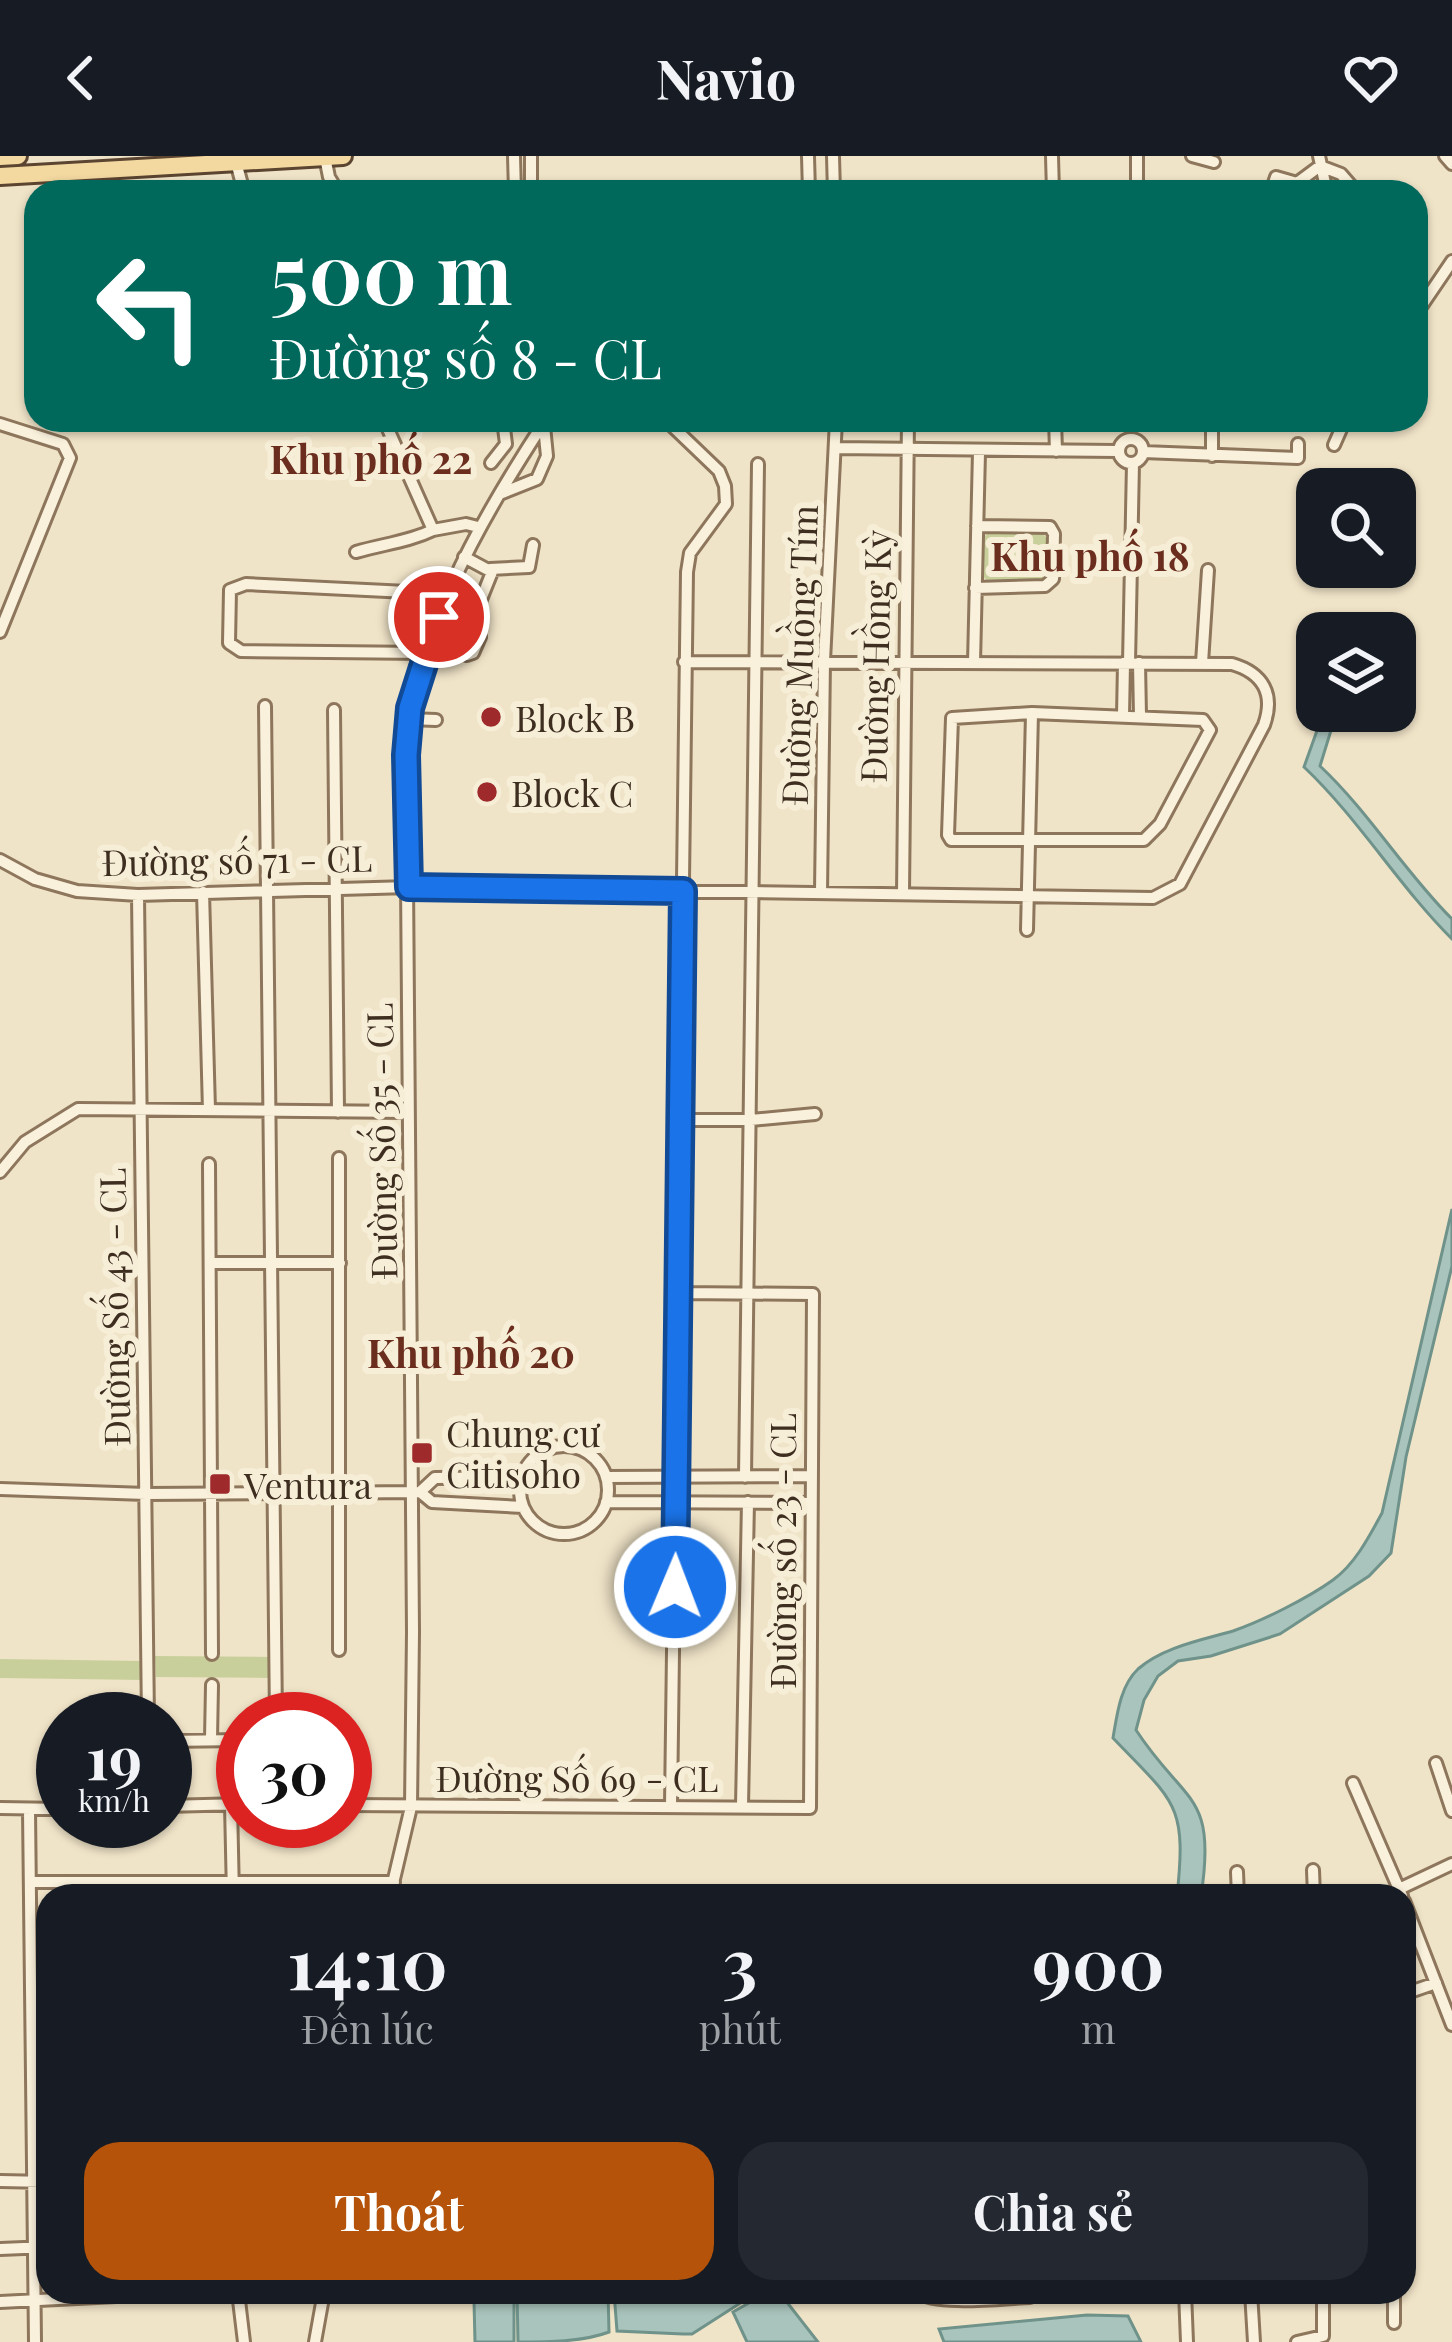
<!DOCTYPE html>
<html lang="vi">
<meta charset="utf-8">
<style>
:root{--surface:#171b24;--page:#242831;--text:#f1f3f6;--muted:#9ea1a6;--accent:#b45309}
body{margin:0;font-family:"Playfair Display",serif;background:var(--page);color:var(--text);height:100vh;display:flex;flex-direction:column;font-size:45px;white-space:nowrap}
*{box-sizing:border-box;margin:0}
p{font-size:39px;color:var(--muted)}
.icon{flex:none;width:66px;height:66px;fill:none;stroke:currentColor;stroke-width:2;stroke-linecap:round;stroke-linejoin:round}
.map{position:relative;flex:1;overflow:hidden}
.details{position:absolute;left:36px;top:1728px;width:1380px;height:420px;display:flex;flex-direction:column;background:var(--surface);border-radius:36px;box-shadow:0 3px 9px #0004}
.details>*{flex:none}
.top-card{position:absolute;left:24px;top:24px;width:1404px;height:252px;border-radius:36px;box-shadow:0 3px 9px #0004;background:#00695c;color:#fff;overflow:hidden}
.controls{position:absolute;left:1296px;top:312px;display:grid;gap:24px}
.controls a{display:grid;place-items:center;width:120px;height:120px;border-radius:24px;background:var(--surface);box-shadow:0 3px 9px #0004;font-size:60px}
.speed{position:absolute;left:36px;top:1536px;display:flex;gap:24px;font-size:60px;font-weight:700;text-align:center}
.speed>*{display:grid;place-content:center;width:156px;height:156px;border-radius:50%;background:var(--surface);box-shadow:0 3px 9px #0004;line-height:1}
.speed small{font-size:30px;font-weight:400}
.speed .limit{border:18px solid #d22;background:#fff;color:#111}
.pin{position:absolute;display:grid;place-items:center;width:102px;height:102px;color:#fff;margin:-51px;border:6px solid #fff;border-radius:50%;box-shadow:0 3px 12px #0007}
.me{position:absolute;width:132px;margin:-66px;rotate:1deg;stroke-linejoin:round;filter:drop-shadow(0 0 9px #0008)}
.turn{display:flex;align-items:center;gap:42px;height:252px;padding:0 48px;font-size:54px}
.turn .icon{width:156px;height:156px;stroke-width:2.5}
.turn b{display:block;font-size:84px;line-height:102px}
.eta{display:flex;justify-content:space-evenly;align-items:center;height:204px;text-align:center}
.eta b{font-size:72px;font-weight:700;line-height:84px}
.button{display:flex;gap:24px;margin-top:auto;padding:24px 48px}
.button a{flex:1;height:138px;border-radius:36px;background:var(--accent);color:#fff;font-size:48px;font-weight:700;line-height:138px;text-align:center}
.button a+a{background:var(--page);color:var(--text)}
header{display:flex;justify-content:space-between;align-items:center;height:156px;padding:0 48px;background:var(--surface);font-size:54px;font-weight:700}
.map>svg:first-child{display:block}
</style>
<header><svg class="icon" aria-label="back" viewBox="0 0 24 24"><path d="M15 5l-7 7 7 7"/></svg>Navio<svg class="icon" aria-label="heart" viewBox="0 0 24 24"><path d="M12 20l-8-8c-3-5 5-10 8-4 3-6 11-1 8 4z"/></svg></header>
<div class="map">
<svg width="1452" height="2186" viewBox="0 0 1452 2186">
<rect width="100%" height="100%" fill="#f0e4c8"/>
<path fill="#c9cf9b" d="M989 376H1038L1049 382 1047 423 1042 426 987 425 982 419 983 382Z
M155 1500 272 1501 271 1522 156 1521Z
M0 1503 144 1505V1524L0 1522Z"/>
<path fill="#a9c4bc" stroke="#6f938a" stroke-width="3" d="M1324 555H1337L1320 610C1369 656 1404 715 1452 763V783C1398 729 1359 663 1304 611Z
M1452 1053V1110L1406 1301 1391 1397 1369 1420 1280 1478 1211 1500 1178 1505 1158 1520 1144 1544 1136 1574C1185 1649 1217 1636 1201 1740H1177C1187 1647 1175 1647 1113 1582 1117 1559 1120 1530 1138 1513 1163 1491 1202 1484 1233 1475 1262 1465 1308 1442 1333 1424 1355 1408 1369 1381 1382 1357Z
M517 2136H608L609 2176C583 2186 547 2186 518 2186Z
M614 2136H747L742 2146 692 2178H683L617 2175Z
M768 2136H779L818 2186H747L733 2156Z
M514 2137V2186H475L474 2145 478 2140Z
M1087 2159 1128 2160 1141 2186H944L939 2173Z"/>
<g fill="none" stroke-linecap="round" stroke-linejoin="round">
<g stroke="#8d765c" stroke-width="16">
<path id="street" d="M514 0 515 36
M531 0V36
M808 0 809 36
M833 0 834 36
M1052 0 1053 36
M1192 0 1214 6
M1319 0 1327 36
M1445 0 1452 8
M325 1 329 21 338 36
M236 6 244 36
M1137 36V0
M1271 36 1276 21 1297 27 1320 10 1341 18 1354 33
M1416 158 1452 105
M384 264 433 374 466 368 478 371
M1055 264 1056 295
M0 268 63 288 70 302 0 476
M670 268 719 315 725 330 726 348 690 397 687 416 671 1650
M1119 295a12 12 0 1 1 24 0a12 12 0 1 1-24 0Z
M1334 289 1345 264
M836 292 1118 295
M1143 296 1298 302V288
M1212 300V264
M491 307 506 288 503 264
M502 337 537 323 547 300 544 270
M356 396C383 388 408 386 433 374
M464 401 492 416 469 473
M490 413 529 411 533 389
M975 432 1045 430 1053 423 1054 378 1050 371 977 370
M430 484 467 499 473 497 480 481 477 476 439 461
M425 497 241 495 229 487 230 434 246 428 448 438
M974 507 979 296
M1129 507 1133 307
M1139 507 1140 560
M1202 507 1208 414
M265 550 276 1563
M334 554 338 956
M1032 557 1203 564 1210 574 1160 668 1144 684H951L948 679 952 562Z
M1123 560 1124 507
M409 563 436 564
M0 704 35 723 77 735 138 739 409 731 1153 742 1180 728 1264 569C1275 538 1263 517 1232 508L684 506
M203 736 209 954
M821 737 824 505 836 264
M903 738 908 264
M138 739 148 1563
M1027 774 1032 557
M681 964H751L815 958
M209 1008 212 1498
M0 1016 25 986 78 953 408 956
M210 1107H340
M520 1334a44 44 0 1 1 88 0a44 44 0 1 1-88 0Z
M606 1321 811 1320
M745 1321 758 308
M0 1333 146 1338 420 1336 432 1346 523 1351
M420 1336 435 1322 522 1321
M606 1346 811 1347
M339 1494V1002
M211 1583 212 1529
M165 1585 243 1584
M1436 1607 1452 1655
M1353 1627 1402 1740
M231 1648 233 1740
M345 1649 810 1652 813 1138 679 1137
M165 1650 243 1648
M742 1650 748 1346
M0 1652 63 1653
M29 1654 35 2186
M1313 1714 1314 1740
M1237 1716 1238 1740
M30 1726H394
M1399 1733 1452 1708
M390 1740 411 1651 413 1476 406 599C416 476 477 369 543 268
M1404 1745 1452 1869
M1404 1838 1436 1827
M0 2025 48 2026
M0 2093 48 2091
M238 2136 244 2186
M916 2136C938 2150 1002 2142 1030 2141
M1185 2136 1187 2186
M1251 2136 1254 2186
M1394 2136V2167
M0 2146 194 2136
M315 2186 324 2136
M1297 2186 1323 2180V2136"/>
</g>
<g stroke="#5b4430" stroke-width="22">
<path id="primary" d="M0 1 18 0
M0 20 343 0"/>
</g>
<use href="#street" stroke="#faf1dc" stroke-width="10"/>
<use href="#primary" stroke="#f3d9a0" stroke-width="16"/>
</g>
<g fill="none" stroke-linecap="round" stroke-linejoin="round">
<g stroke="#114b97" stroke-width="30">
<path id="route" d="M439 461 410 552 406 599 409 731 683 735 675 1431"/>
</g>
<use href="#route" stroke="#1a73e8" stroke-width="21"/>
</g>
<g fill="#9e2a2b" stroke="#f7eed8" stroke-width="4.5">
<circle cx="491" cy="561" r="12"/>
<circle cx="487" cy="636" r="12"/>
<rect x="410" y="1285" width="24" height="24" rx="6"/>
<rect x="208" y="1316" width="24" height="24" rx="6"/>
</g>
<g text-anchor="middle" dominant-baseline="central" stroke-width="12" stroke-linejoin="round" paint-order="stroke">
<g font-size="36" fill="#3d2e20" stroke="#f7eed8">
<text transform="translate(798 499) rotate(-88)">Đường Muồng Tím</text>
<text transform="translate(874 500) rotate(-89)">Đường Hồng Kỳ</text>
<text transform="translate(237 703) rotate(-1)">Đường số 71 - CL</text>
<text transform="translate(380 985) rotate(-91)">Đường Số 35 - CL</text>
<text transform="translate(113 1151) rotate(-91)">Đường Số 43 - CL</text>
<text transform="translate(781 1395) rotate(-90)">Đường số 23 - CL</text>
<text x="577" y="1621">Đường Số 69 - CL</text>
</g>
<g font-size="36" fill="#3d2e20" stroke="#f7eed8" text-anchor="start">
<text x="515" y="561">Block B</text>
<text x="511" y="636">Block C</text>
<text x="446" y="1276">Chung cư<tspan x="446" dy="41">Citisoho</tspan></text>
<text x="244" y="1328">Ventura</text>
</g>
<g font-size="39" font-weight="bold" fill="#6b2e1e" stroke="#f7eed8">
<text x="371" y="302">Khu phố 22</text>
<text x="1090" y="399">Khu phố 18</text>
<text x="471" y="1196">Khu phố 20</text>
</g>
</g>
</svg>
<div class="controls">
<a><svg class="icon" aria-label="search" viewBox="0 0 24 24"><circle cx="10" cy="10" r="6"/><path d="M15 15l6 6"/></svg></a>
<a><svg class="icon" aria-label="layers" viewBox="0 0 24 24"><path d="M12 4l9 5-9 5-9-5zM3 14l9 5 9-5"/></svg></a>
</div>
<div class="speed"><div>19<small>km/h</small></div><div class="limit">30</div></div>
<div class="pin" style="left:439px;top:461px;background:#d93025"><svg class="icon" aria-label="arrive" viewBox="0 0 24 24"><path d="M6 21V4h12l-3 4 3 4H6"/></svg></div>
<svg class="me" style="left:675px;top:1431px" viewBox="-20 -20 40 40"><circle r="17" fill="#1a73e8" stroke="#fff" stroke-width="3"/><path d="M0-11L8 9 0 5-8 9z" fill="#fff"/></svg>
<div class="top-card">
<div class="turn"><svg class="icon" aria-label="left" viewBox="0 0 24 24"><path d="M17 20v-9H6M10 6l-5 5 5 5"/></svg><div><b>500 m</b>Đường số 8 - CL</div></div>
</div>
<section class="details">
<div class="eta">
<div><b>14:10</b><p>Đến lúc</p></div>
<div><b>3</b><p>phút</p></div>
<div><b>900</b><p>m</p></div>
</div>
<div class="button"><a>Thoát</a><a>Chia sẻ</a></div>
</section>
</div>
